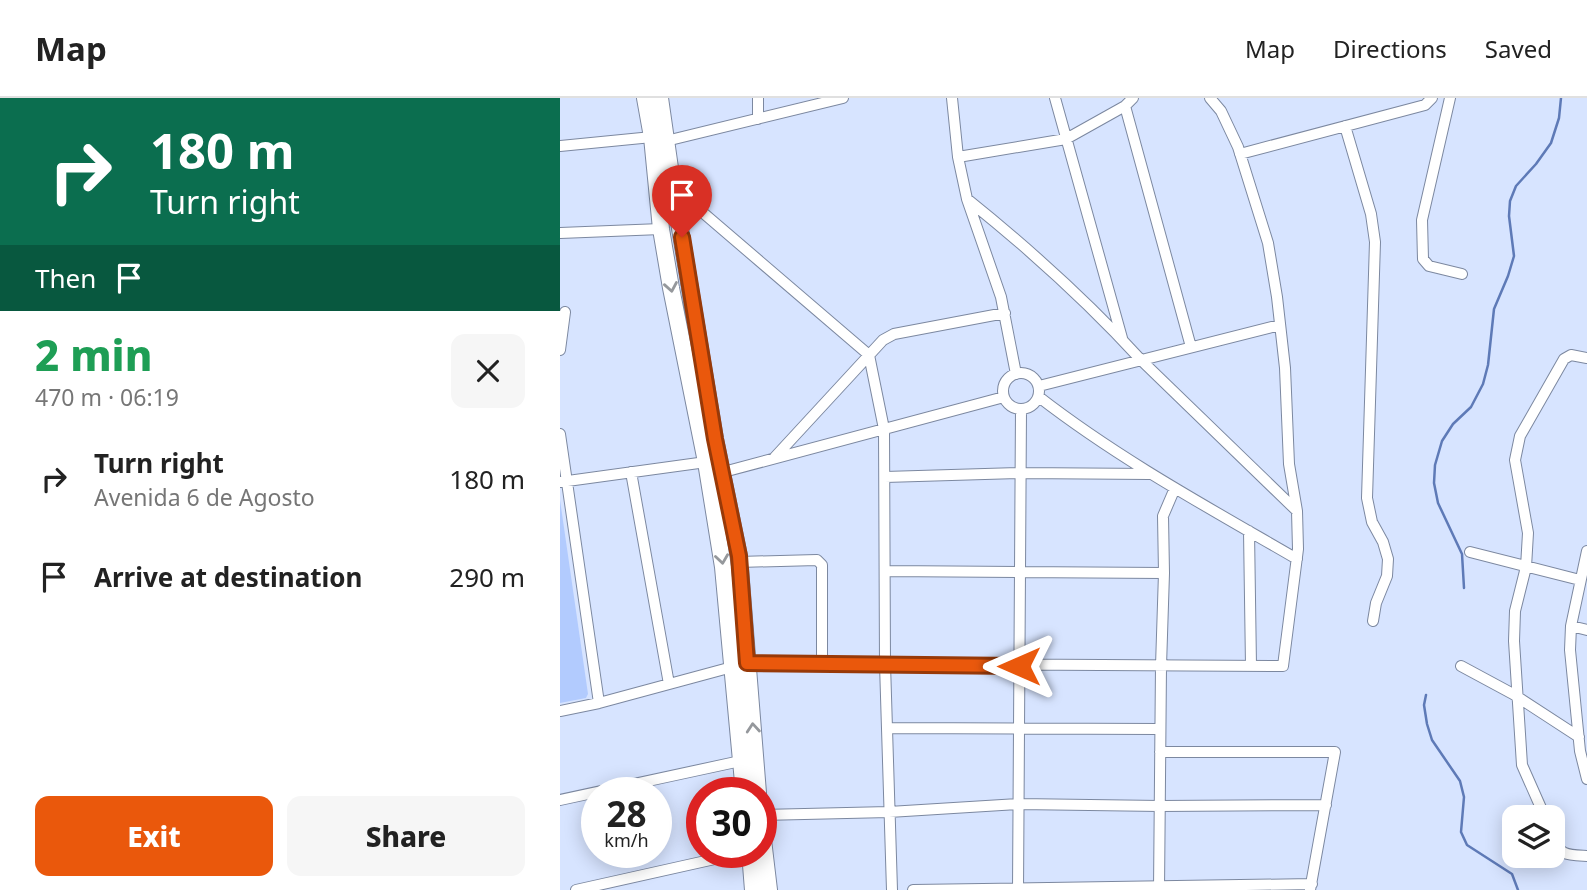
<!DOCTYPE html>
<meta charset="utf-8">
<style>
:root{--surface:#fff;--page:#f6f6f6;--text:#222;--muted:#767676;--line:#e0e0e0;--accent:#ea580c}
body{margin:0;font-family:"Noto Sans",sans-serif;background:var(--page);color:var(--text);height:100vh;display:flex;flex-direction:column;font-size:26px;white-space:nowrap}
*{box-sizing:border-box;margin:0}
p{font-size:23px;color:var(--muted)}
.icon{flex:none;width:38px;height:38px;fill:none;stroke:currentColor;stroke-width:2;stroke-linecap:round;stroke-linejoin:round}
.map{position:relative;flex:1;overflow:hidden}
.panel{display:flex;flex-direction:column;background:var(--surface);width:560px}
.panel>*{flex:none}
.banner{background:#0b6e4f;color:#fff;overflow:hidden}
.controls{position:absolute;left:942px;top:707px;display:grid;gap:14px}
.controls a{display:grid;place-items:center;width:63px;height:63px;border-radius:14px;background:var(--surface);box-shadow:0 4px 18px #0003;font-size:35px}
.speed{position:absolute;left:21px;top:679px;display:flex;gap:14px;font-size:35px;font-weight:700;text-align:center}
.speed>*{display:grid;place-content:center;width:91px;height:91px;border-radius:50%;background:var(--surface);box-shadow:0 4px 18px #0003;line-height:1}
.speed small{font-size:18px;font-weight:400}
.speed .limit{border:10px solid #d22;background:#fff;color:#111}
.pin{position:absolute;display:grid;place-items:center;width:60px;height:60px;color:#fff;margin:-72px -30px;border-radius:50% 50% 50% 0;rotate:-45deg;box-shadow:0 0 7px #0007}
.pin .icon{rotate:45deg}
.me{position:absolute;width:77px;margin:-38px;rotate:270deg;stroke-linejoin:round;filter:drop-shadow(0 0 5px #0008)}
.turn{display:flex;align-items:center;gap:24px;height:147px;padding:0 35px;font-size:32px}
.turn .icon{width:91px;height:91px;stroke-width:2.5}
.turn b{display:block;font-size:49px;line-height:60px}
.then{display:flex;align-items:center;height:66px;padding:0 35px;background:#0003;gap:14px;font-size:26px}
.round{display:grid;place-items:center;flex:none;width:74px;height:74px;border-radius:14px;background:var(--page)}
.overview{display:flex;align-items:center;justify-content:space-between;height:119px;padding:0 35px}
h1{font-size:42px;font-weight:800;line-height:52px;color:#1e9e55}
.button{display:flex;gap:14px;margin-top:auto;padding:14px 35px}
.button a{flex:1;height:80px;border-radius:14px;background:var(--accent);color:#fff;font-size:28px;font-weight:800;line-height:80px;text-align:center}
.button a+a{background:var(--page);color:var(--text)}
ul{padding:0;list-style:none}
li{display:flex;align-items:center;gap:21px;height:98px;padding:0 35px}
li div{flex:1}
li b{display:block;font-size:26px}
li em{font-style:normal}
header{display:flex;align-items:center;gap:42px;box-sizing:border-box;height:98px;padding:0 35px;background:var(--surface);border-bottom:2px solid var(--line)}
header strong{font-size:33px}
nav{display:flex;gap:38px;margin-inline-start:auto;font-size:24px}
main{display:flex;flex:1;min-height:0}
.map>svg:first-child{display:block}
</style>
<header>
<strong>Map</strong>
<nav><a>Map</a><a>Directions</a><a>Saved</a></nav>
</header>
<main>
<section class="panel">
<div class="banner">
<div class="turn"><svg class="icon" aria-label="right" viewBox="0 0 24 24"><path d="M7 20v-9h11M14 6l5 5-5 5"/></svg><div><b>180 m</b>Turn right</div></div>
<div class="then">Then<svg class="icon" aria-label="arrive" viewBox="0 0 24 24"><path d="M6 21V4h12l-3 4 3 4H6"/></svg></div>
</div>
<div class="overview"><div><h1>2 min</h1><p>470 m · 06:19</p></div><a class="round"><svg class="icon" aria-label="close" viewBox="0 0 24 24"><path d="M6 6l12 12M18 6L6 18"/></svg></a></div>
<ul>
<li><svg class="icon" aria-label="right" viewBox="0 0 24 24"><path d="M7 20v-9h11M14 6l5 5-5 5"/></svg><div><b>Turn right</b><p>Avenida 6 de Agosto</p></div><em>180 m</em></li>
<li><svg class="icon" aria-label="arrive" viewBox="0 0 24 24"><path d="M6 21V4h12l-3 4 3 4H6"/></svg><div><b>Arrive at destination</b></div><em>290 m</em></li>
</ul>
<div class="button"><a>Exit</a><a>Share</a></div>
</section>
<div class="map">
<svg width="1027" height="792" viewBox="0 0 1027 792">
<rect width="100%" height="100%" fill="#d7e4ff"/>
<path fill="#b2cbfe" d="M0 402 28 596 26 600 0 605Z"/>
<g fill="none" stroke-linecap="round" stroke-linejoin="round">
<path stroke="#5e7ab7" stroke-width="2.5" d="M904 490 902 456 878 405 874 385 875 367 882 343 893 326 911 309 923 286 928 267 934 211 948 178 954 158 949 118 950 103 956 88 976 66 991 45 999 20 1001 0
M866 597 864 607 867 626 872 642 900 683 904 699 901 734 907 747 952 776 958 792"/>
<g stroke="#7c88a0" stroke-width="12">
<path id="minor" d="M198 0V21
M392 0 398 59 407 101 441 199 456 276
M495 0 562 240
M573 0 565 8 631 249
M890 0 862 122 863 161 869 168 902 176
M785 28 811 116 815 144 807 400 812 424 823 444 828 461 827 478 816 505 813 523
M0 48 92 39 106 43 283 0
M680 56 865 7 872 0
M398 59 506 41 565 8
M113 89 309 257 324 331 325 566 332 792
M407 101C468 150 528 204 581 262L737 413
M0 135 101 131
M0 252 5 214
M443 293a18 18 0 1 1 36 0a18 18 0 1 1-36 0Z
M479 288 720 227
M479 299C559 361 649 410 737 461
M0 336 39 605
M215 359 323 242 334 236 445 215
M71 374 109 586
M156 376 444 299
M325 379 460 375 590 376
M0 384 146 364
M689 433 691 568
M1027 453 1011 528 1010 552 1020 653 1027 681
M910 454 1020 482
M179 464 257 462 262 467V566
M325 473 604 475
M1011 528 1027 532
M901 568 953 596 1019 639
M0 613 39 605 187 565 723 568 738 451 737 413 729 366 725 270 717 199 708 145 678 49 661 13 650 0
M327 630 600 631
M600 654H775L750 792
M0 702 185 662
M201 717 329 714 459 706 600 708 766 707
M985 719 962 667 954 543 955 513 966 469 968 435 955 362 960 338 1004 261 1011 257 1027 260
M992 738C1000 758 1007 757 1027 758
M16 792 186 754
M353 792 752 786
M458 792 461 312
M599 792 601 568 604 475 603 418 615 390"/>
</g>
<g stroke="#7c88a0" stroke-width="18">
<path id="highway" d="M85 0 92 39 101 131 111 190 146 364 163 469 184 695
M100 0 110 70 155 341 179 458 198 695
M201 725 209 792
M190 754 193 792"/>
</g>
<use href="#minor" stroke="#fff" stroke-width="10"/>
<use href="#highway" stroke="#fff" stroke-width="16"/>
</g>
<defs><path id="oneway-chevron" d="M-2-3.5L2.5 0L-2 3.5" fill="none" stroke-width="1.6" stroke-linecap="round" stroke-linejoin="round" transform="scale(1.75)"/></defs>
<g stroke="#95989c">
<use href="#oneway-chevron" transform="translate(111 189) rotate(80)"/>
<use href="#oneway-chevron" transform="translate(162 461) rotate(82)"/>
<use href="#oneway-chevron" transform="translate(193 630) rotate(-95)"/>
</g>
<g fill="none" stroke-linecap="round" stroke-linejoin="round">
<g stroke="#983908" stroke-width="18">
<path id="route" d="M122 139 155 341 179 458 187 565 459 568"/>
</g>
<use href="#route" stroke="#ea580c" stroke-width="12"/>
</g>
</svg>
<div class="controls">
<a><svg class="icon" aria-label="layers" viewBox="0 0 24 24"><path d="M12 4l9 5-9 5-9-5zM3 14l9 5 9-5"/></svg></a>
</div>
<div class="speed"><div>28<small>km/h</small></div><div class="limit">30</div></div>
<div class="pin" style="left:122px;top:139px;background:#d93025"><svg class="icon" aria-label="arrive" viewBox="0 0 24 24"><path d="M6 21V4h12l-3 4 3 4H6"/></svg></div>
<svg class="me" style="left:459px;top:568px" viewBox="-20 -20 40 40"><path d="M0-17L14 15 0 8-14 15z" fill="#ea580c" stroke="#fff" stroke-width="4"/></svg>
</div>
</main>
